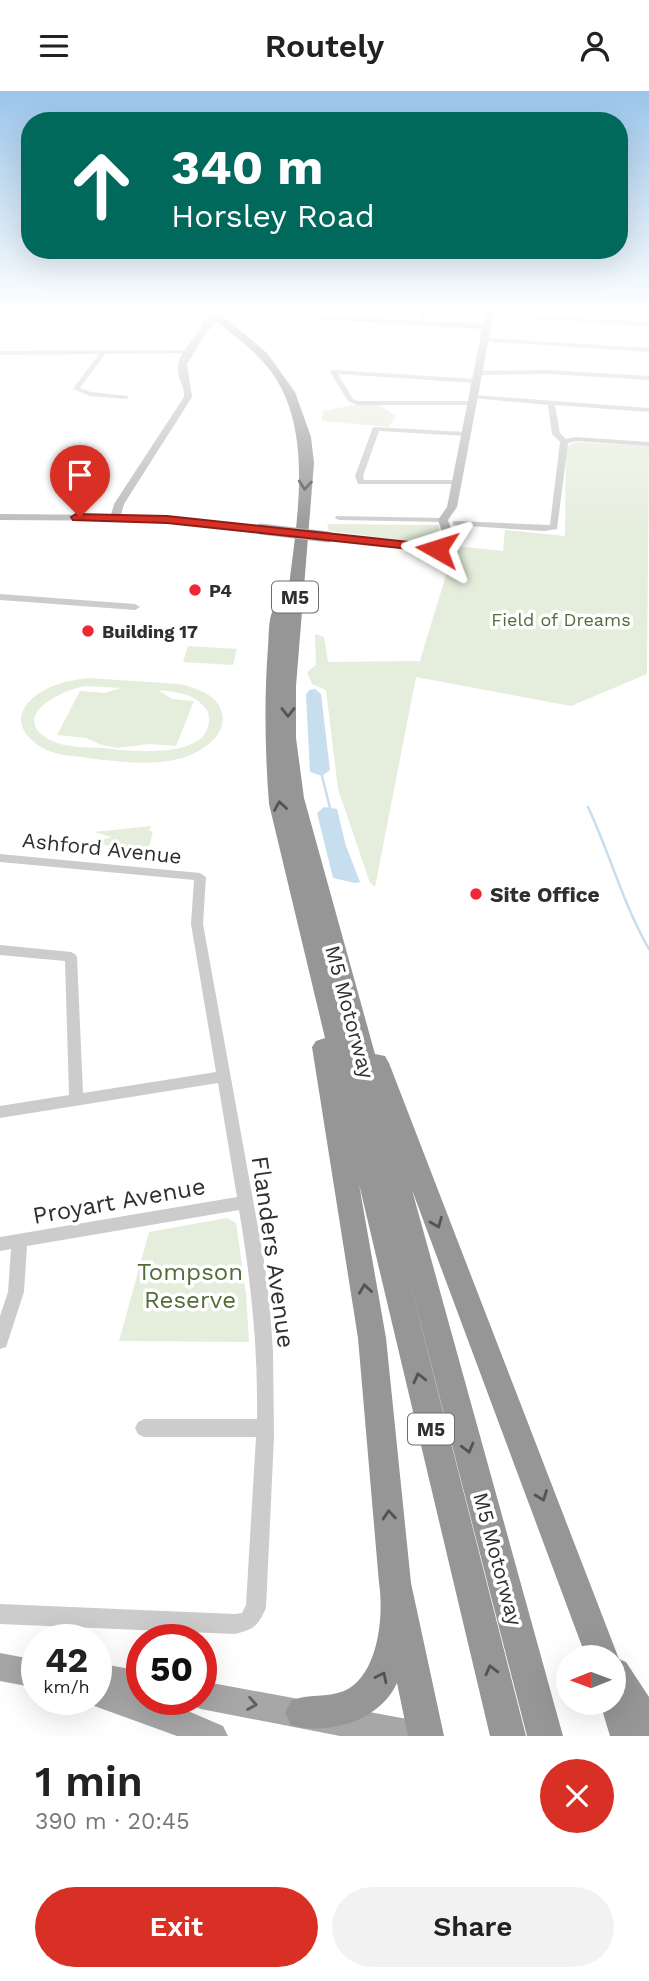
<!DOCTYPE html>
<meta charset="utf-8">
<style>
:root{--surface:#fff;--page:#f2f2f2;--text:#222;--muted:#767676;--accent:#d93025}
body{margin:0;font-family:"Work Sans",sans-serif;background:var(--page);color:var(--text);height:100vh;display:flex;flex-direction:column;font-size:26px;white-space:nowrap}
*{box-sizing:border-box;margin:0}
p{font-size:23px;color:var(--muted)}
.icon{flex:none;width:38px;height:38px;fill:none;stroke:currentColor;stroke-width:2;stroke-linecap:round;stroke-linejoin:round}
.map{position:relative;height:1645px;overflow:hidden}
.panel{display:flex;flex-direction:column;background:var(--surface);flex:1}
.panel>*{flex:none}
.guide{position:absolute;left:21px;top:21px;width:607px;height:147px;border-radius:28px;box-shadow:0 7px 28px #0002;background:#00695c;color:#fff;overflow:hidden}
.needle{width:46px;rotate:269deg}
.buttons{position:absolute;left:556px;top:1554px;display:grid;gap:14px}
.buttons a{display:grid;place-items:center;width:70px;height:70px;border-radius:50%;background:var(--surface);box-shadow:0 7px 28px #0002;font-size:35px}
.speed{position:absolute;left:21px;top:1533px;display:flex;gap:14px;font-size:35px;font-weight:700;text-align:center}
.speed>*{display:grid;place-content:center;width:91px;height:91px;border-radius:50%;background:var(--surface);box-shadow:0 7px 28px #0002;line-height:1}
.speed small{font-size:18px;font-weight:400}
.speed .limit{border:10px solid #d22;background:#fff;color:#111}
.pin{position:absolute;display:grid;place-items:center;width:60px;height:60px;color:#fff;margin:-72px -30px;border-radius:50% 50% 50% 0;rotate:-45deg;box-shadow:0 0 7px #0007}
.pin .icon{rotate:45deg}
.me{position:absolute;width:77px;margin:-38px;rotate:276deg;stroke-linejoin:round;filter:drop-shadow(0 0 5px #0008)}
.turn{display:flex;align-items:center;gap:24px;height:147px;padding:0 35px;font-size:32px}
.turn .icon{width:91px;height:91px;stroke-width:2.5}
.turn b{display:block;font-size:49px;line-height:60px}
.round{display:grid;place-items:center;flex:none;width:74px;height:74px;border-radius:37px;background:var(--page)}
.head{display:flex;align-items:center;justify-content:space-between;height:119px;padding:0 35px}
h1{font-size:42px;font-weight:600;line-height:52px}
.cta{display:flex;gap:14px;margin-top:auto;padding:14px 35px}
.cta a{flex:1;height:80px;border-radius:42px;background:var(--accent);color:#fff;font-size:28px;font-weight:600;line-height:80px;text-align:center}
.cta a+a{background:var(--page);color:var(--text)}
header{display:flex;justify-content:space-between;align-items:center;height:91px;padding:0 35px;background:var(--surface);font-size:32px;font-weight:600}
.map>svg:first-child{display:block}
</style>
<header><svg class="icon" aria-label="menu" viewBox="0 0 24 24"><path d="M4 6h16M4 12h16M4 18h16"/></svg>Routely<svg class="icon" aria-label="person" viewBox="0 0 24 24"><circle cx="12" cy="8" r="4"/><path d="M4 21q1-7 8-7t8 7"/></svg></header>
<div class="map">
<svg width="649" height="1645" viewBox="0 0 649 1645">
<rect width="100%" height="100%" fill="#fff"/>
<path fill="#e5eddc" fill-rule="evenodd" d="M360 313H378L396 325 389 336 322 330 321 325H324L322 320Z
M576 351 649 355 647 583 571 615 416 586 375 796 370 792 338 698 326 599 312 593 307 581 316 574 315 543 324 546 328 571 419 570 418 576 455 455 503 460 505 439 565 445 566 356Z
M327 433 439 434V436L436 452 433 453 329 440Z
M188 555 237 558 233 574 183 571Z
M88 587 179 593C195 597 218 603 222 622 225 634 219 644 211 651 173 685 108 668 63 664 28 657 1 626 41 601 55 592 72 589 88 587ZM86 595 121 597 104 602 80 600 57 644 86 647 102 654 117 657 149 653 176 655 194 610 172 608 158 599C178 601 197 603 208 621 219 671 129 660 103 657 86 656 65 657 50 649 7 625 63 598 86 595Z
M151 735 149 740H153L147 764 101 753 102 749 112 746 94 741Z
M227 1127 236 1132 246 1203 249 1251 119 1250 149 1141Z"/>
<path fill="#c7deee" d="M315 598 321 603 330 679 322 685 310 681 306 604 309 599Z
M324 716 337 718 346 755 360 791 355 792 333 787 317 722Z"/>
<g fill="none" stroke-linecap="round" stroke-linejoin="round">
<path stroke="#c7deee" stroke-width="2.5" d="M322 685 330 717
M588 716C610 763 623 813 649 858"/>
<path fill="#ccc" fill-rule="evenodd" d="M279 217H285L282 222 348 226 351 228 348 230 278 226 275 224Z
M422 217H428L425 232 422 234 419 232Z
M489 222 649 231V235L487 225Z
M484 247 649 257V261L482 250 481 249Z
M189 259 191 260V262L105 263 80 297 91 301 128 305V307L126 308 90 305 73 298 99 263 0 264V260Z
M333 279 476 288 479 290 476 292 338 283 353 308 358 310H472L476 312 472 314H357L348 310 330 281Z
M549 279 649 285V289L549 283 478 284 475 282 478 280Z
M474 304 649 317V321L555 314 560 342 566 348 576 346 649 351V355L576 350 568 352 557 438 544 440 453 434V430H456L550 434 560 351 552 343 548 314 472 307 471 306Z
M373 336 466 341 470 343 466 345 379 340 363 385 364 389H457L461 391 457 393H358L355 385Z
M336 425 443 427 447 429 443 431 339 429 335 427Z
M0 503 135 513 140 516 135 519 0 509Z
M0 763 200 782 206 786 203 833 265 1175 270 1218 273 1260 274 1346 266 1517C258 1535 254 1538 235 1543L0 1533V1513L235 1523 242 1522 246 1514 256 1346H144L138 1343 135 1337 138 1331 144 1328H257C258 1257 251 1189 239 1119L27 1155 24 1201 8 1250 6 1256 0 1258V1225L8 1201 11 1158 0 1160V1146L237 1106 218 992 0 1027V1015L69 1004 65 870 0 864V854L71 861 75 863 77 866 83 1002 216 981 191 833 194 789 0 771Z"/>
<path fill="#b9b9b9" fill-rule="evenodd" d="M486 217H494L491 236 457 416 448 429 452 441 448 460 324 448V444L328 443 439 454 442 441 438 429 447 416 482 238 348 230 345 226 483 233Z
M202 235 209 237 187 273 192 306 124 413 121 424H151L261 435 265 436V440L151 430 0 429V423L111 424 114 413 184 306C185 295 178 289 178 279 177 263 194 248 202 235Z"/>
<path fill="#a7a7a7" fill-rule="evenodd" d="M0 1562 37 1569V1597L0 1590Z
M108 1574 142 1580V1608H160L223 1635 228 1645H177L86 1612 84 1608H96V1576Z
M201 1590 418 1630 428 1635 433 1645H340L201 1618 191 1614 188 1608H201Z"/>
<path fill="#969696" fill-rule="evenodd" d="M202 217H214L267 262 295 301 311 346 314 372 296 595V647L304 707 375 963 385 965 389 972 619 1568 626 1571 649 1606V1645H610L600 1612H614V1566H586L412 1099 563 1645H527L405 1172 526 1645H490L359 1093 386 1247 411 1492 444 1645H408L397 1592C380 1630 328 1645 291 1634L285 1622 291 1610C308 1602 327 1607 344 1600 379 1585 384 1523 379 1492L358 1247 312 956 316 950 325 947 269 713C265 661 264 608 268 556 269 544 268 529 273 519L279 517 286 521C293 447 318 346 272 282 253 255 225 240 202 217Z"/>
<path stroke="#b9b9b9" stroke-width="9" d="M205 237 218 217"/>
<path stroke="#b9b9b9" stroke-width="11" d="M261 438 328 446"/>
</g>
<defs><path id="oneway-chevron" d="M-2-3.5L2.5 0L-2 3.5" fill="none" stroke-width="1.6" stroke-linecap="round" stroke-linejoin="round" transform="scale(1.75)"/></defs>
<g stroke="#535353">
<use href="#oneway-chevron" transform="translate(305 394) rotate(95)"/>
<use href="#oneway-chevron" transform="translate(288 621) rotate(90)"/>
<use href="#oneway-chevron" transform="translate(280 715) rotate(-99)"/>
<use href="#oneway-chevron" transform="translate(437 1132) rotate(68)"/>
<use href="#oneway-chevron" transform="translate(365 1198) rotate(-98)"/>
<use href="#oneway-chevron" transform="translate(419 1287) rotate(-104)"/>
<use href="#oneway-chevron" transform="translate(468 1357) rotate(75)"/>
<use href="#oneway-chevron" transform="translate(542 1405) rotate(69)"/>
<use href="#oneway-chevron" transform="translate(389 1424) rotate(-95)"/>
<use href="#oneway-chevron" transform="translate(491 1579) rotate(-104)"/>
<use href="#oneway-chevron" transform="translate(382 1586) rotate(-64)"/>
</g>
<use stroke="#5f5f5f" href="#oneway-chevron" transform="translate(252 1613) rotate(10)"/>
<linearGradient id="sky" x2="0" y2="1"><stop stop-color="#9bc5ea"/><stop offset="0.49" stop-color="#fff"/><stop offset="1" stop-color="#fff" stop-opacity="0"/></linearGradient>
<rect width="649" height="447" fill="url(#sky)"/>
<path fill="#d93025" stroke="#8d1f18" stroke-width="2" d="M76 423 167 425 437 454 442 458 437 461 167 432 73 429 71 426Z"/>
<g fill="#ee2835" stroke="#fff" stroke-width="2.5">
<circle cx="195" cy="499" r="7"/>
<circle cx="88" cy="540" r="7"/>
<circle cx="476" cy="803" r="7"/>
</g>
<g text-anchor="middle" dominant-baseline="central" stroke-width="7" stroke-linejoin="round" paint-order="stroke">
<g font-size="18" font-weight="bold" fill="#2f2f2f" stroke="#fff" text-anchor="start">
<text x="209" y="499">P4</text>
<text x="102" y="540">Building 17</text>
</g>
<g font-size="18" fill="#516d39" stroke="#fff">
<text x="561" y="528">Field of Dreams</text>
</g>
<g fill="#fff" stroke="#6d6d6d" stroke-width="2">
<rect x="272" y="490.5" width="46" height="31" rx="5"/>
<rect x="408" y="1322.5" width="46" height="31" rx="5"/>
</g>
<g font-size="19" font-weight="bold" fill="#2f2f2f">
<text x="295" y="506">M5</text>
<text x="431" y="1338">M5</text>
</g>
<g font-size="21" fill="#2f2f2f" stroke="#fff">
<text transform="translate(102 757) rotate(6)">Ashford Avenue</text>
<text transform="translate(350 921) rotate(75)">M5 Motorway</text>
<text transform="translate(498 1468) rotate(75)">M5 Motorway</text>
</g>
<g font-size="21" font-weight="bold" fill="#2f2f2f" stroke="#fff" text-anchor="start">
<text x="490" y="803">Site Office</text>
</g>
<g font-size="24" fill="#2f2f2f" stroke="#fff">
<text transform="translate(119 1110) rotate(-10)">Proyart Avenue</text>
<text transform="translate(273 1161) rotate(82)">Flanders Avenue</text>
</g>
<g font-size="24" fill="#516d39" stroke="#fff">
<text x="190" y="1181">Tompson<tspan x="190" dy="28">Reserve</tspan></text>
</g>
</g>
</svg>
<div class="buttons">
<a><svg class="needle" viewBox="-14 -14 28 28"><path d="M0-13l5 13h-10z" fill="#e53935"/><path d="M0 13l5-13h-10z" fill="#767676"/></svg></a>
</div>
<div class="speed"><div>42<small>km/h</small></div><div class="limit">50</div></div>
<div class="pin" style="left:80px;top:426px;background:#d93025"><svg class="icon" aria-label="arrive" viewBox="0 0 24 24"><path d="M6 21V4h12l-3 4 3 4H6"/></svg></div>
<svg class="me" style="left:437px;top:458px" viewBox="-20 -20 40 40"><path d="M0-17L14 15 0 8-14 15z" fill="#d93025" stroke="#fff" stroke-width="4"/></svg>
<div class="guide">
<div class="turn"><svg class="icon" aria-label="ahead" viewBox="0 0 24 24"><path d="M12 20V5M6 11l6-6 6 6"/></svg><div><b>340 m</b>Horsley Road</div></div>
</div>
</div>
<section class="panel">
<div class="head"><div><h1>1 min</h1><p>390 m · 20:45</p></div><a class="round" style="background:#d93025;color:#fff"><svg class="icon" aria-label="close" viewBox="0 0 24 24"><path d="M6 6l12 12M18 6L6 18"/></svg></a></div>
<div class="cta"><a>Exit</a><a>Share</a></div>
</section>
